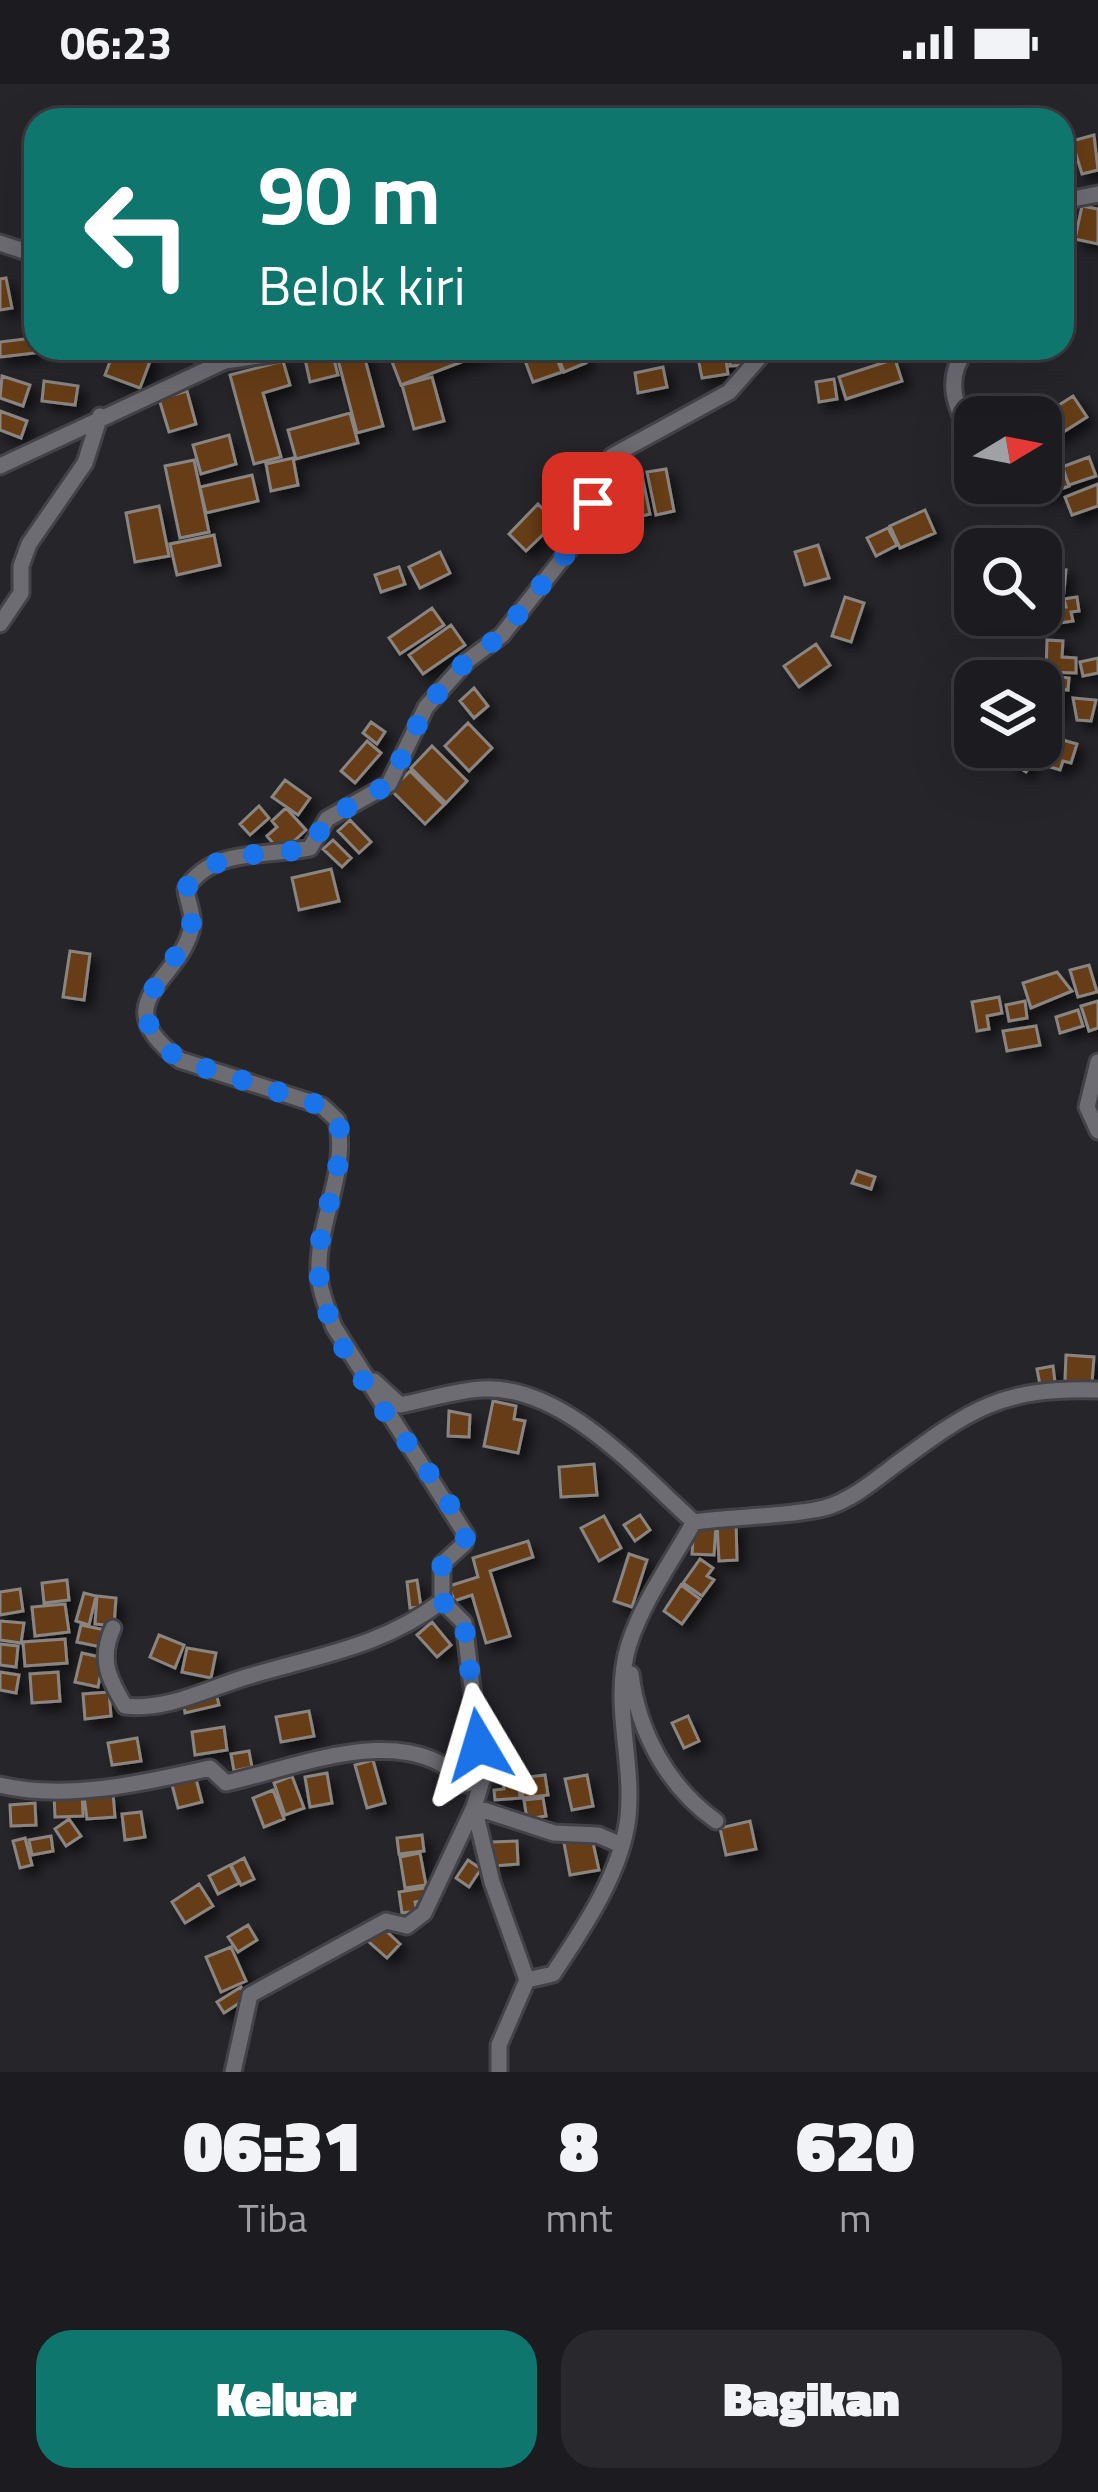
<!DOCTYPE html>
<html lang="id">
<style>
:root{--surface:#1c1c20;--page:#29292d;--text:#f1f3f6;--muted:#a0a1a5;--line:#3a3a3e;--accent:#0f766e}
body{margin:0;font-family:"Titillium Web",sans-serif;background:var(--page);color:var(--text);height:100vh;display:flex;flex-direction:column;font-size:45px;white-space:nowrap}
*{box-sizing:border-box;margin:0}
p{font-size:39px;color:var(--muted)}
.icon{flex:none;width:66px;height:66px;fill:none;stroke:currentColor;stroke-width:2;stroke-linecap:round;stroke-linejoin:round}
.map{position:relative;height:1988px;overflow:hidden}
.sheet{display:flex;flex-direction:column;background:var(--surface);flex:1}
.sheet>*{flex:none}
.banner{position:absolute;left:24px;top:24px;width:1050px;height:252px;border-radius:36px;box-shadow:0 12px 48px #0002,0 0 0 3px var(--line);background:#0f766e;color:#fff;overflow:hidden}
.needle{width:78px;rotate:80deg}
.controls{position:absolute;left:954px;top:312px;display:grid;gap:24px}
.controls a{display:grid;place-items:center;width:108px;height:108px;border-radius:24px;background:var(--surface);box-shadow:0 12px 48px #0002,0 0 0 3px var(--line);font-size:60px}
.pin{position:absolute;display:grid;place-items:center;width:102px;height:102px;color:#fff;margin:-51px;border-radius:24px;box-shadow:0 6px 18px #0006}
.me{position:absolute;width:132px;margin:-66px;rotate:353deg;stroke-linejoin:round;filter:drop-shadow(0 0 9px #0008)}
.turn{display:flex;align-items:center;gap:42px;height:252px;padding:0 36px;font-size:54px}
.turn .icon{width:156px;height:156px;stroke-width:2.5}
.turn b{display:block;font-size:84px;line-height:102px}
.eta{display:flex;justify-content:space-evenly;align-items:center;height:204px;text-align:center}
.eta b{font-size:72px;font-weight:800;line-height:84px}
.button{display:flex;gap:24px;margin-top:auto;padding:24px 36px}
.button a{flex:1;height:138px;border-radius:36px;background:var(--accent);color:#fff;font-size:48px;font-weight:800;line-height:138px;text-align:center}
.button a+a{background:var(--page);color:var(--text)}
.status{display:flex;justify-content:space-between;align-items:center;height:84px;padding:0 60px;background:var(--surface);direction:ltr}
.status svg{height:33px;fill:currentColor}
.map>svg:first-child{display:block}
</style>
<div class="status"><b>06:23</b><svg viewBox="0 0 49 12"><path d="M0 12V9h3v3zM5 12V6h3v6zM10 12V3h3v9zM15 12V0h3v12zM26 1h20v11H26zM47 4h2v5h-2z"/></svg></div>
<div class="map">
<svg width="1098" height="1988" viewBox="0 0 1098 1988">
<defs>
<filter id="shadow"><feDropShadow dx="7" dy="7" stdDeviation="6" flood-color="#0009"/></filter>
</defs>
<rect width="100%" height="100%" fill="#26252a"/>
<path fill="#663d19" stroke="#8a8581" stroke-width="3" filter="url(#shadow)" d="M1094 51 1098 86 1082 90 1072 57Z
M1082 122 1098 125V160L1075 155Z
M6 194 12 224 0 226V195Z
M33 254 35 269 0 273V258Z
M115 264 152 272 140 304 105 291Z
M362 264 383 342 357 349 336 268Z
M419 264H498L401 301 391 275Z
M553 264 562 288 533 298 524 274Z
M555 264H580L586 279 564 288Z
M746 266 747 281 730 282 729 268Z
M332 268 338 291 310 298 305 275Z
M725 269 728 290 702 294 698 274Z
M895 275 902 297 846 315 839 293Z
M283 277 290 301 263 309 281 373 254 380 230 291Z
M663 283 667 303 638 309 635 289Z
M2 292 30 301 23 322 0 314Z
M432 293 444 337 414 345 402 301Z
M834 295 837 315 819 318 816 298Z
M44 297 78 302 75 321 42 317Z
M187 307 196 340 169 348 159 315Z
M1073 312 1087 333 1043 361 1040 333Z
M0 327 27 337 21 354 0 346Z
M350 329 358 359 296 375 288 346Z
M229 351 236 380 201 390 193 361Z
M1089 373 1096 392 1069 401 1062 383Z
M293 374 298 401 271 407 266 380Z
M194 376 209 448 180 454 165 382Z
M1063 384 1069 402 1039 413 1034 399Z
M666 385 674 427 656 431 647 388Z
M641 387 650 430 620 437 611 394Z
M252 391 258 417 206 429 200 403Z
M1098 400V422L1072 431 1065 413Z
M538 420 556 438 526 467 509 450Z
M159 422 169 472 135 478 126 429Z
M925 426 935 449 900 464 890 442Z
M888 444 897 461 876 472 867 454Z
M214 451 220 481 177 491 170 460Z
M818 461 829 494 805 501 795 468Z
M440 468 450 489 420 504 409 483Z
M399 483 405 500 381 508 375 491Z
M1066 486 1063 517 1046 519 1043 488Z
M845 513 864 519 851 558 832 552Z
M1077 513 1079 527 1071 528 1073 537 1046 541 1044 526 1066 523 1064 515Z
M432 524 444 541 400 570 389 554Z
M451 541 465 561 423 590 409 571Z
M1047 556 1063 557 1062 573 1076 574V589L1046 588Z
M816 560 830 581 799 603 784 582Z
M1098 574V589L1083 592 1080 578Z
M1043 591 1069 594 1068 606 1042 603Z
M474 604 488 622 474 634 460 617Z
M1042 604 1061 605 1058 631 1041 630Z
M1073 614 1096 616 1091 637 1077 636Z
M371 638 385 648 377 660 363 649Z
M468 639 492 664 469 687 445 662Z
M1056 654 1077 660 1071 679 1063 677 1060 686 1047 682Z
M367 657 381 669 355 699 341 687Z
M432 662 467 697 446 719 411 684Z
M1018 663 1040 666 1026 688 1009 677Z
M410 687 444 721 425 740 391 706Z
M285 696 310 714 298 731 272 713Z
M259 722 269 734 250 751 240 740Z
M286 724 306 746 281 769 267 752 277 743 272 737Z
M350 736 371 758 359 769 338 747Z
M333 756 351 774 342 783 323 765Z
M331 785 339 817 299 826 292 794Z
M70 867 90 870 84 916 63 913Z
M1089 881 1097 908 1078 913 1070 886Z
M1057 888 1072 907 1031 924 1023 899Z
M999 913 1002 929 987 932 989 945 977 947 972 918Z
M1025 917 1027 934 1009 937 1006 921Z
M1098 917V944L1089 947 1081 922Z
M1078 926 1083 942 1060 949 1056 933Z
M1036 942 1040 961 1007 967 1003 947Z
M857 1087 875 1093 871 1105 852 1099Z
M1066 1271 1094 1273 1092 1299 1065 1297Z
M1053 1282 1055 1298 1040 1301 1037 1285Z
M493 1317 516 1322 514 1335 525 1337 518 1369 484 1362Z
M449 1327 470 1331 469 1353 448 1352Z
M594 1380 597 1411 561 1413 559 1383Z
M640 1431 650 1446 635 1457 624 1441Z
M604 1432 621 1464 599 1477 581 1444Z
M736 1438 737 1476 719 1477 717 1439Z
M694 1440 716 1441 714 1471 692 1470Z
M528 1457 533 1473 490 1487 510 1552 486 1559 472 1511 454 1517 449 1502 478 1493 473 1474Z
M629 1470 647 1476 632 1523 614 1517Z
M700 1475 713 1484 707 1492 714 1496 702 1512 683 1499Z
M67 1496 69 1516 44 1519 42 1499Z
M417 1496 421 1523 410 1524 407 1498Z
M681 1501 700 1515 682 1540 664 1527Z
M20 1505 23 1527 0 1531V1508Z
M84 1509 96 1512 89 1541 76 1537Z
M97 1512 116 1514 114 1542 95 1540Z
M65 1520 69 1548 35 1552 32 1523Z
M0 1537 24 1539 21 1559 0 1556Z
M432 1538 451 1561 437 1573 417 1551Z
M81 1541 105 1546 101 1563 77 1558Z
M159 1551 184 1561 175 1584 150 1573Z
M65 1555 67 1579 25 1582 23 1558Z
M0 1560 18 1562 16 1583 0 1581Z
M187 1564 216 1569 211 1594 182 1588Z
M82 1569 104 1574 98 1603 75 1598Z
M0 1588 19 1591 16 1609 0 1606Z
M58 1588 60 1617 32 1619 30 1590Z
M109 1608 111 1632 85 1635 83 1610Z
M216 1609 219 1621 185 1629 183 1616Z
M309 1627 314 1652 281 1658 276 1633Z
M688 1632 699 1657 684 1664 672 1639Z
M224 1643 227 1666 195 1671 192 1648Z
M137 1654 141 1677 112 1681 108 1659Z
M498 1661 511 1684 494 1694 485 1668Z
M249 1667 252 1683 234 1687 231 1670Z
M373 1676 385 1719 367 1724 355 1681Z
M327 1689 332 1719 310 1723 305 1693Z
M518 1689 520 1714 495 1716 494 1706 504 1705 503 1691Z
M195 1691 202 1718 178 1724 171 1697Z
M545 1691 548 1711 523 1714 521 1694Z
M587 1691 593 1722 572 1726 565 1695Z
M292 1692 304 1724 285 1731 274 1699Z
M273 1706 284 1735 264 1743 253 1714Z
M82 1708 83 1732 55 1733 54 1710Z
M113 1709 115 1733 87 1735 84 1712Z
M543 1714 546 1732 527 1735 524 1716Z
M35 1719 36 1741 11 1742 10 1721Z
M141 1728 145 1753 125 1756 122 1730Z
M69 1735 81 1752 66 1762 55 1745Z
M750 1737 756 1765 726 1771 720 1744Z
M422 1751 424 1767 399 1770 397 1754Z
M51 1752 53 1767 32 1771 29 1756Z
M25 1754 32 1781 20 1784 13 1757Z
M592 1754 599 1786 570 1791 564 1759Z
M517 1757 518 1780 494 1782 492 1758Z
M420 1769 426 1801 405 1804 400 1773Z
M244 1774 254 1795 241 1801 231 1781Z
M468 1776 481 1785 469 1803 456 1794Z
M230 1781 239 1799 218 1810 209 1792Z
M199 1800 213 1822 185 1839 172 1818Z
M424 1804 426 1816 415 1818 417 1827 402 1829 399 1808Z
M248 1841 257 1856 238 1868 228 1853Z
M381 1842 400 1860 387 1874 368 1857Z
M231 1863 246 1897 221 1908 206 1873Z
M241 1903 247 1914 224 1929 217 1918Z"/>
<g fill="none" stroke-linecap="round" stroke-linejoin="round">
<g stroke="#434247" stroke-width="21">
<path id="minor" d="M1062 117 1098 110
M0 159 36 171
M176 264 225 277
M967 264C941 299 958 326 975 361
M0 382 225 277 311 264
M997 399 1000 403
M0 540 21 509V482L29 460 85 379 100 332
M1098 978 1087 1023 1098 1047
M374 1297 400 1321C427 1316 456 1306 483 1305 564 1301 639 1389 694 1438
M113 1544C99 1575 108 1594 125 1622 165 1627 205 1606 243 1594 314 1572 381 1564 442 1517
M631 1590C638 1648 668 1703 716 1737
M0 1701C65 1717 144 1699 210 1684L226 1699C298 1683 409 1634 466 1700L483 1693
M527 1896 553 1890C583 1845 622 1788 628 1733 634 1675 611 1618 629 1560 642 1519 673 1475 694 1438 734 1432 786 1433 824 1424 850 1417 874 1397 895 1381 971 1325 1001 1303 1098 1306
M233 1988 250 1911 386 1837 407 1842 424 1829 474 1723 554 1749 598 1751 621 1761
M499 1988V1961L527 1896 492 1798 474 1723 483 1693 464 1539 442 1517V1480L464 1460 466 1451 334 1243C328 1226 319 1206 319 1188 317 1137 349 1087 337 1036L322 1022 180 976C101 917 182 897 192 842 194 829 187 818 186 805 212 763 267 773 310 764L327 735 389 700 426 623 467 577 502 551 588 442 612 372 729 308 768 264"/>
</g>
<use href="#minor" stroke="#6d6c72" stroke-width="15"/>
</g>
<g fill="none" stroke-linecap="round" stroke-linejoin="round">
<path stroke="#1a73e8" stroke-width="21" stroke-dasharray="0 37.8" d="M479 1661 464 1539 442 1517V1480L464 1460 466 1451C430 1371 328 1280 319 1192 313 1140 349 1089 338 1036L322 1022 180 976C109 923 171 896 192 842L186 805C212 763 267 773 310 764L327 735 389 700 426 623 466 577 502 551 588 442 593 419"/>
</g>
</svg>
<div class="controls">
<a><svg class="needle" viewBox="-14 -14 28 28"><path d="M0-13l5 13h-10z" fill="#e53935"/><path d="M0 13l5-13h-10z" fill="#a0a1a5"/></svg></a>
<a><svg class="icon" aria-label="search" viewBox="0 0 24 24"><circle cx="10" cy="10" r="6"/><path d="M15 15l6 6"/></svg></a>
<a><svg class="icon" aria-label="layers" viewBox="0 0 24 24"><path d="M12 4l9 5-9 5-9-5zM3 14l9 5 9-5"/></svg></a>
</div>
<div class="pin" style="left:593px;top:419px;background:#d93025"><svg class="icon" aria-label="arrive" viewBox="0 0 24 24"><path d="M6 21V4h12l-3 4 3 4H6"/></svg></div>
<svg class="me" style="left:479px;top:1661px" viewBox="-20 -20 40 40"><path d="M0-17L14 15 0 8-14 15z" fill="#1a73e8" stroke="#fff" stroke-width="4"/></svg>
<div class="banner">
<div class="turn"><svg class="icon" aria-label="left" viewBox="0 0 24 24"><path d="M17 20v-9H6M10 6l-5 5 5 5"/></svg><div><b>90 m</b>Belok kiri</div></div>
</div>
</div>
<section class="sheet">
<div class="eta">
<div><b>06:31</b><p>Tiba</p></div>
<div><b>8</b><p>mnt</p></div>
<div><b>620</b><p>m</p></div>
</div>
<div class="button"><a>Keluar</a><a>Bagikan</a></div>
</section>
